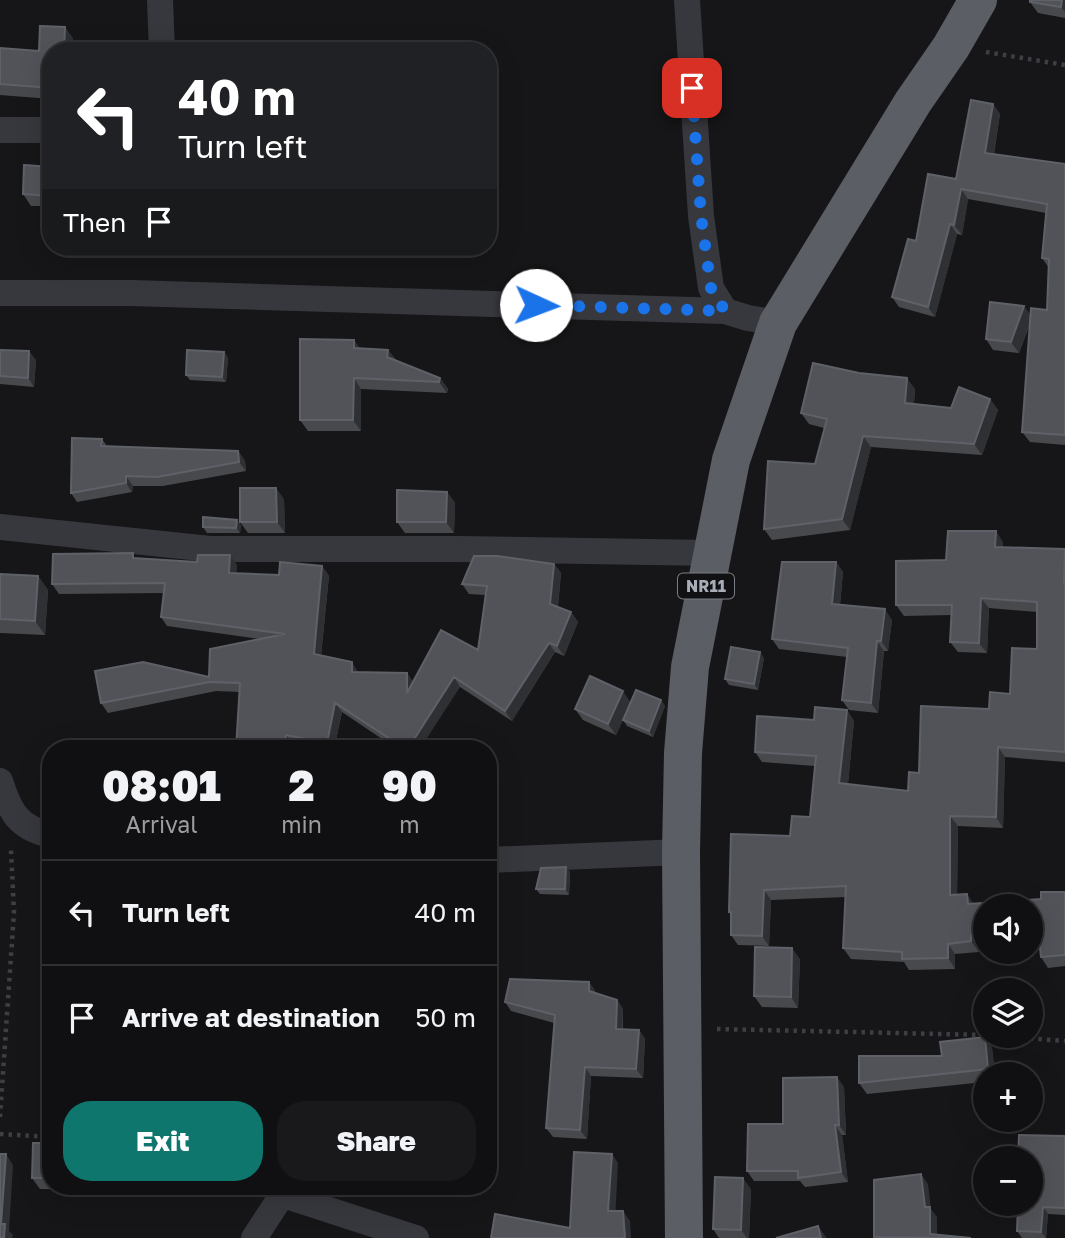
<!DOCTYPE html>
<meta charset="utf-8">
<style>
:root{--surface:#101012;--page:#19191b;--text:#f1f3f6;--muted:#9c9d9f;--line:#303032;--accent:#0f766e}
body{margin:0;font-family:"Golos Text",sans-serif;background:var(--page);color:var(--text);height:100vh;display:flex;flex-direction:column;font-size:26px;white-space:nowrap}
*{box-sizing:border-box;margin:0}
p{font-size:23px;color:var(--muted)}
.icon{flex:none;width:38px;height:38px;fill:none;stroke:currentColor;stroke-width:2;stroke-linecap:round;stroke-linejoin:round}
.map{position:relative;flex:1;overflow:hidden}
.sheet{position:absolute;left:42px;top:740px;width:455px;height:455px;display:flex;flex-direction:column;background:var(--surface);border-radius:28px;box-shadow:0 7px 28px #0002,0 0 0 2px var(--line)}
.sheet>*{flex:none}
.top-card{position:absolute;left:42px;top:42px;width:455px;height:214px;border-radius:28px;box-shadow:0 7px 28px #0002,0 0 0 2px var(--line);background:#202124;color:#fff;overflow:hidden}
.tools{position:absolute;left:973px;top:894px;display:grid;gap:14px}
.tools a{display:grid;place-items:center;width:70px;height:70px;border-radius:50%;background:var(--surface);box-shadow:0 7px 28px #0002,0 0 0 2px var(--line);font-size:35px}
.pin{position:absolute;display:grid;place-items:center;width:60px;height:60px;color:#fff;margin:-30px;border-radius:14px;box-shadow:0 4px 10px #0006}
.me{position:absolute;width:77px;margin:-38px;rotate:92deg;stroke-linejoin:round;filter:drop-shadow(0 0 5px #0008)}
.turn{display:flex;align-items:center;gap:24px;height:147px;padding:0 21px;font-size:32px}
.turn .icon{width:91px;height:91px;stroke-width:2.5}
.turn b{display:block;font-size:49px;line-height:60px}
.then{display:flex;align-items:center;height:66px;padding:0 21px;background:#0003;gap:14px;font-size:26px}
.eta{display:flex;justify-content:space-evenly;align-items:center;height:119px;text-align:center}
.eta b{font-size:42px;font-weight:800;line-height:49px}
.button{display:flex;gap:14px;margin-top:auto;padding:14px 21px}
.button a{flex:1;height:80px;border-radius:28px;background:var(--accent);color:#fff;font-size:28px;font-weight:800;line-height:80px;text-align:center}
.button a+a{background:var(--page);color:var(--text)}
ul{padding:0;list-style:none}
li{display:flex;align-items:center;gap:21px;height:105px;padding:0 21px;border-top:2px solid var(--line)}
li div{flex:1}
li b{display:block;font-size:26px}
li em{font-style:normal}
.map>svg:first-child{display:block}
</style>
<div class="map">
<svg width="1065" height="1238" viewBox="0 0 1065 1238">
<rect width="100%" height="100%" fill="#161618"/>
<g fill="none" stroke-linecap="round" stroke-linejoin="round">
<path stroke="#3d3f44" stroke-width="4.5" stroke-dasharray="3.5 5" stroke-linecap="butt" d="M986 52 1065 65
M717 1029 985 1035
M996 1036 1065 1041
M0 1117 14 912 11 850
M0 1134 51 1137"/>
<path stroke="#37383d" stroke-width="26" d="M160 0 162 51
M687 0 701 216 711 288 725 311 748 318 778 323
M0 130H51
M0 293H131L725 311
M0 527 210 549H457L712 553
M0 781C10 812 18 828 51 835
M488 860 681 852
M283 1195 416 1238
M254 1238 288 1186"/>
<path stroke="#5b5e65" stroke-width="38" d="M684 1238 681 852 683 753 690 667 731 460 778 323 913 102 951 47 978 0"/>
</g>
<path fill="#47494d" d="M1065 0V18L1038 13 1030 2Z
M73 38 72 51H51V99L0 95V48L39 51Z
M993 104 1000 114 994 154 1065 164V445L1030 442 1022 432 1030 324 1019 353 993 350 986 339 1024 306 1030 315 1047 310 1049 268 1042 258 1046 213 968 199 962 235 957 234 935 317 899 307 892 297 916 241 956 179Z
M51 167V206H31L23 194Z
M360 349 388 350 396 360 440 378 448 389 447 393 361 389V431H308L300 420Z
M0 350 36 360 34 387 0 384Z
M224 352 228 358 226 382 190 380 186 375Z
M915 389 914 404 951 408 990 399 998 410 982 455 871 447 850 530 772 540 764 529 815 464 824 428 809 424 801 413Z
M102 439 107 446 238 451 245 461 246 471 163 486H133L132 492 77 502 71 493Z
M447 492 455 503 454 533H405L397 522Z
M284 499 285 533H248L240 522Z
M241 525 240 533H207L203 527Z
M1003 542V547L1065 549V762L1005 757 1003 828 958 826 957 894 974 904 1041 899 1065 892V966L1048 968 1041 957 1039 941 1031 942V906H985V945L978 946 979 952 955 954V969L909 970 904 962 851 959 843 948 846 897 771 900 769 946 738 945 731 935V916L729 912 790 836 810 817 815 766 762 762 755 752 814 720 847 710 854 721 848 784 908 791 919 773 989 709 1010 694 1037 649V612L989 608 987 653 958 652 950 642 952 615 904 616 896 605 946 560Z
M136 558 237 565 236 573 279 575 322 566 329 576 321 656 358 673H407L413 682 478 650 485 595 469 594 462 584 554 564 561 573 558 607 571 612 578 622 564 656 555 652 512 721 460 687 391 745 342 712 334 749H316L293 744 292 749H236L240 692 216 691 108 713 101 703 209 677 260 639 167 626 161 617 164 593 59 594 52 584Z
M836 562 843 572 840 605 892 620 888 651H884L878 713 849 710 842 700 847 657 779 649 772 639Z
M0 574 38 576 48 590 45 635 0 633Z
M764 658 758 690 729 685 725 679Z
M661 700 665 706 653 737 627 726 623 720 627 711 616 735 583 720 575 709Z
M566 867 570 872 569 895 540 894 536 889Z
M800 959 798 1008 762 1007 754 996Z
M589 982 595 991V993L617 1000 623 1009V1029L639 1030 645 1039 643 1078 591 1076 587 1139 553 1137 546 1128 554 1023 511 1011 505 1002Z
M985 1037 992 1048 995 1074H985V1082L867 1094 859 1083 942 1056Z
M844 1087 846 1135H842L848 1182 805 1187 800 1181H754L747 1171 783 1124Z
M1065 1136V1215L1048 1214 1046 1238H1022L1017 1231Z
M51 1143V1186H85V1190L40 1189 32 1178Z
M183 1186H207L203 1196Z
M751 1189 749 1238H719L713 1229Z"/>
<path fill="#2f3033" d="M1062 0H1065V12L1061 7Z
M65 27 73 38 72 51H64Z
M993 104 1000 114 992 163 985 153Z
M961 189 968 199 962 235 954 225Z
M950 224 957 234 935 317 928 307Z
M1024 306 1032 317 1019 353 1011 342Z
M354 340 362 351 354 348Z
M388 350 396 361 387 357Z
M29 351 36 360 34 387 28 378Z
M224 352 228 358 226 382 222 377Z
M354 378 361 389V431L353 420Z
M440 378 448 389 447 393 439 382Z
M907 378 915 389 913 414 905 403Z
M990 399 998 410 982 455 974 444Z
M863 436 871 447 850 530 842 519Z
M238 451 245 461 246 471 239 462Z
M126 476 133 486 132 492 126 483Z
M276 488 284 499 285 533 277 522Z
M447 492 455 503 454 533 446 522Z
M237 520 241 525 240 533 236 528Z
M996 531 1003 542V557L995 547Z
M230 555 237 565 235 583 229 573Z
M836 562 843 572 839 614 832 604Z
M554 564 561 573 557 613 550 604Z
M322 566 329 576 320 663 314 654Z
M38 576 48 590 45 635 35 621Z
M981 598 989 608 987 653 979 643Z
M885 609 892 620 888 651 881 641Z
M571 612 578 622 564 656 557 646Z
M877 641 884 651 878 713 871 703Z
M549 643 555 652 512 721 505 711Z
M760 652 764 658 758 690 754 684Z
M352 662 358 672 359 682 352 672Z
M407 673 413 682 407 693Z
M454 677 460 687 420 749 411 744Z
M623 691 631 703 616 735 608 724Z
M661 700 665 706 653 737 649 731Z
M335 703 342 712 334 749H331L327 743Z
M847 710 854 721 847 794 839 783Z
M286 735 293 744 292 749H284Z
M998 747 1005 757 1003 828 996 817Z
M950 816 958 826 957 906 950 895Z
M566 867 570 872 569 895 565 889Z
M764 890 771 900 769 946 762 936Z
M967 894 974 904H968Z
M971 935 978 946 979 952 971 941Z
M948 944 955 954V969L948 958Z
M792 948 800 959 798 1008 791 997Z
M589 982 595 991V1000L589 991Z
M617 1000 623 1009 622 1038 616 1029Z
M639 1030 645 1039 643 1078 636 1069Z
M985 1037 992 1048 995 1074H992L988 1069Z
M585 1067 591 1076 587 1139 580 1130Z
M837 1077 844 1087 846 1135 839 1125Z
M835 1125 842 1135 848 1182 841 1172Z
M6 1154 13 1165 9 1231 13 1235 12 1238H4L1 1224Z
M612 1154 618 1163 615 1221 608 1211Z
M921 1174 928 1184 931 1209 937 1217V1238L930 1234Z
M743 1178 751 1189 749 1238H747L741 1230Z
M197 1186H207L203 1196Z
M1043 1207 1048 1214 1046 1238 1041 1232Z
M623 1211 630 1221 631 1238H625Z
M818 1226 826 1237V1238H821Z"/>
<path fill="#525359" stroke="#5f6168" stroke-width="2" d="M1030 0H1062L1061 7 1030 2Z
M40 26 65 27 64 51H51V88L0 84V48L39 51Z
M971 100 993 104 985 153 1065 164V435L1022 432 1031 308 1047 310 1049 259 1042 258 1047 204 961 189 954 225 950 224 928 307 892 297 908 239 916 241 928 174 956 179Z
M24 165 51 167V196L23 194Z
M990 302 1024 306 1011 342 986 339Z
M300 339 354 340V348L388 350 387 357 440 378 439 382 354 378 353 420H300Z
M0 350 29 351 28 378 0 376Z
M187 350 224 352 222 377 186 375Z
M813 363 859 373 907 378 905 403 951 408 959 387 990 399 974 444 863 436 842 519 764 529 768 461 815 464 827 419 801 413Z
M72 438 102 439 101 446 238 451 239 462 157 477 126 476V483L71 493Z
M240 488H276L277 522H240Z
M397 490 447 492 446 522H397Z
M203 517 237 520 236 528 203 527Z
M948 531H996L995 547 1065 549 1064 583H1065V752L998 747 996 817 950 816V895L967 894 968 904 1041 899V892H1065V955L1041 957 1038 930 1031 931V906H985V934L971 935V941L948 944V958L902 959V952L843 948 846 886 764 890 762 936 731 935V912H729L731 834 790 836 792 816 810 817 816 756 755 752 757 716 814 720 815 707 847 710 839 783 908 791 909 772 919 773 921 706 989 709 990 692 1010 694 1012 648 1037 649V602L981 598 979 643 950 642 952 605H896V561L946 560Z
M133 553V558L197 562 198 555H230L229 573 279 575 280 562 322 566 314 654 352 662V672L407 673V693L441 630 478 650 487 586 462 584 474 556H497L554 564 550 604 571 612 557 646 549 643 505 711 454 677 411 744 421 749H390L393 741 335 703 327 743 286 735 284 749H236L240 683 209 682 101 703 95 671 143 662 209 677 210 649 285 634 161 617 165 583 52 584 53 554Z
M782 562H836L832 604 885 609 881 641H877L871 703 842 700 848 648 772 639Z
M0 574 38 576 35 621 0 619Z
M731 647 760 652 754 684 725 679Z
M590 676 623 691 608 724 575 709Z
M636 690 661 700 649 731 623 720Z
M84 744 127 749H83Z
M566 867 565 889H536L541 868Z
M755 947 792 948 791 997 754 996Z
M510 979 589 982V991L617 1000 616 1029 639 1030 636 1069 585 1067 580 1130 546 1128 555 1015 505 1002Z
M985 1037 988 1069 859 1083V1056H942L940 1042Z
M837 1077 839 1125H835L841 1172 798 1178V1171H747L748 1124H783V1078Z
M1019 1135 1065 1136V1208L1043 1207 1041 1232 1017 1231 1018 1204H1031V1158H1018Z
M33 1143H51V1178H32Z
M574 1152 612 1154 608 1211H623L625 1238H491L495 1214 570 1228Z
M0 1154H6L1 1224H5L4 1238H0Z
M921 1174 925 1207H930V1234L971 1238 874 1237V1180Z
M715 1177 743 1178 741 1230 713 1229Z
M818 1226 821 1238H776Z"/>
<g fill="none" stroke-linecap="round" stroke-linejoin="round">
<path stroke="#1a73e8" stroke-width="12" stroke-dasharray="0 21.6" d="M536 305 725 311 711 288 701 216 692 88"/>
</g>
<g text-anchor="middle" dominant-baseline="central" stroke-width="5" stroke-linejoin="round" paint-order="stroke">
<rect fill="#111113" stroke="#7b7e86" stroke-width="2" x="678" y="573.5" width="56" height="25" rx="5"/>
<g font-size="16" font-weight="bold" fill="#a8adb8">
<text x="706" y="586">NR11</text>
</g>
</g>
</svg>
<div class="tools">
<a><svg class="icon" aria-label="sound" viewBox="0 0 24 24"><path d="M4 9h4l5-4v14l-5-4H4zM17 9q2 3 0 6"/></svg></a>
<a><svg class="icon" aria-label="layers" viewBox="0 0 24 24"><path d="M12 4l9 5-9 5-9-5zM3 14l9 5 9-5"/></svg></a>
<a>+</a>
<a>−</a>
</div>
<div class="pin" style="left:692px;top:88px;background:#d93025"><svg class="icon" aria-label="arrive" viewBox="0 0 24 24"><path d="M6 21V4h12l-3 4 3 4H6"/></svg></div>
<svg class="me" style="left:536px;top:305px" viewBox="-20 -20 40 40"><circle r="19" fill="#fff"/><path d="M0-13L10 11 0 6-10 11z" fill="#1a73e8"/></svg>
<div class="top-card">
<div class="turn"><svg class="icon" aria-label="left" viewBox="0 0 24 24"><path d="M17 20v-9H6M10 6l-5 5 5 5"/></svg><div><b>40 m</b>Turn left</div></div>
<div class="then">Then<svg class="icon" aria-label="arrive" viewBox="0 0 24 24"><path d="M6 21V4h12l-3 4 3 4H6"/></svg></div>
</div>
<section class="sheet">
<div class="eta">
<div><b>08:01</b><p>Arrival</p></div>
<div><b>2</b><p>min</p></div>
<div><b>90</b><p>m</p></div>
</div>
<ul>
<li><svg class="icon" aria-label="left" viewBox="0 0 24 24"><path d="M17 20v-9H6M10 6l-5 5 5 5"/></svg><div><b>Turn left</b></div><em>40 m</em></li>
<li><svg class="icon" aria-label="arrive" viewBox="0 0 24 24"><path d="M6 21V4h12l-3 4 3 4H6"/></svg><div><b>Arrive at destination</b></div><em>50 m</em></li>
</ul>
<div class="button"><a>Exit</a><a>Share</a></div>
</section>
</div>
